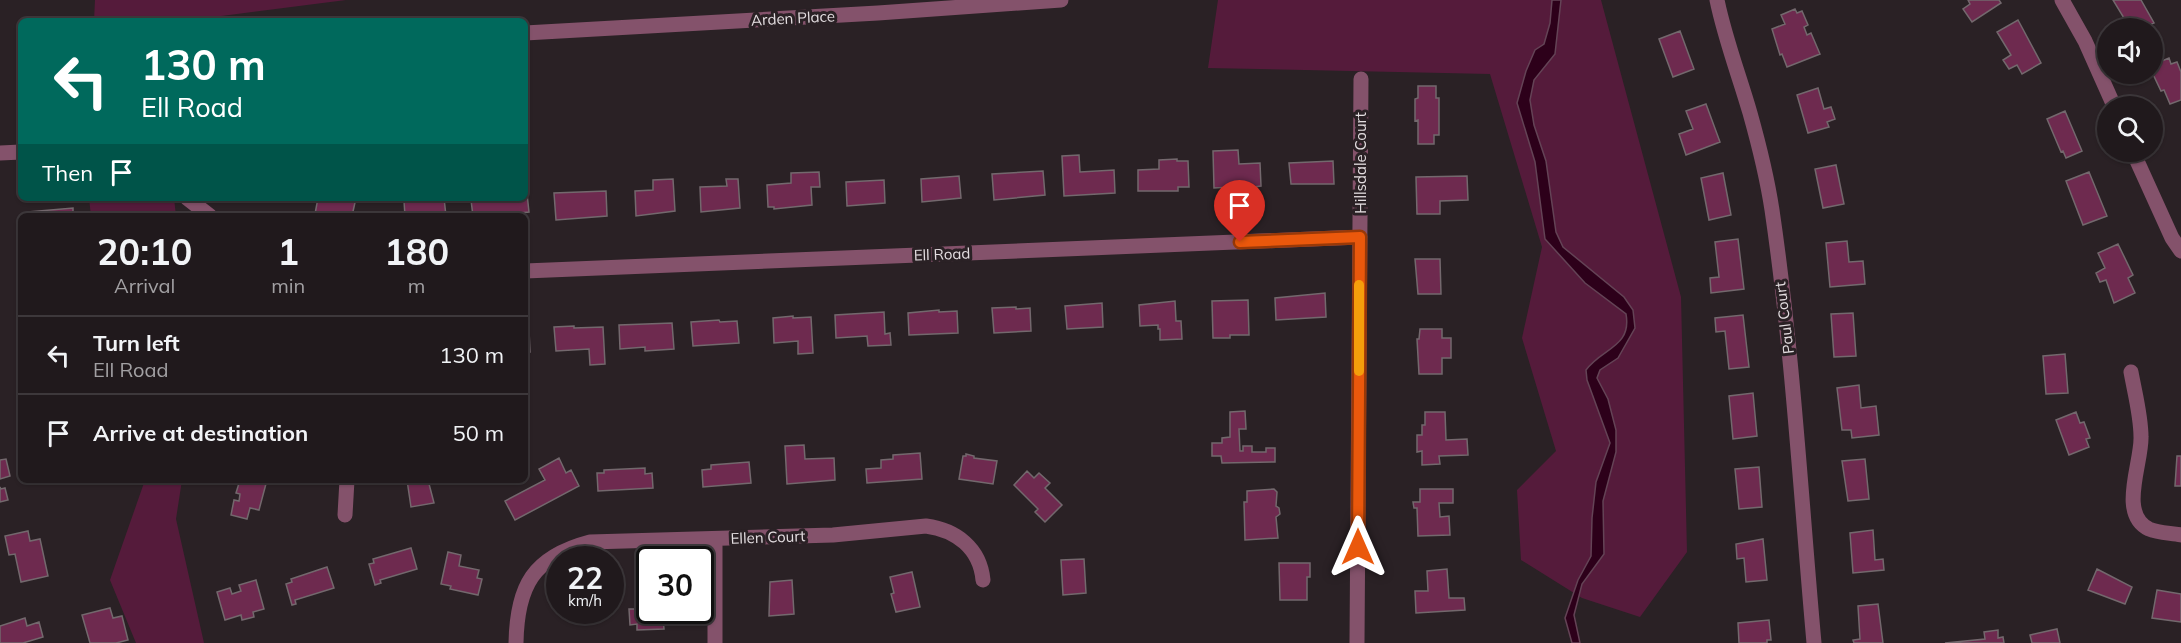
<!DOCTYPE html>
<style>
:root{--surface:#20191c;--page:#2d2629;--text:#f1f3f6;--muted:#a2a0a3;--line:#3d383b}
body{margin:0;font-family:Mulish,sans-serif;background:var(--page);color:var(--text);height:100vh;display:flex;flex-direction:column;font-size:22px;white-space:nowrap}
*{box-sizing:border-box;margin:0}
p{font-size:20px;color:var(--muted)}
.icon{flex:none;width:33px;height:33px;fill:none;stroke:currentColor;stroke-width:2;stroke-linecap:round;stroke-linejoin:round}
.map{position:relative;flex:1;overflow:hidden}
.details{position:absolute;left:18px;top:213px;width:510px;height:270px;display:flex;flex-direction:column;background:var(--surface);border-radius:9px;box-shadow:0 2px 4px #0004,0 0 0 2px var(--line)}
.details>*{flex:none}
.top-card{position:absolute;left:18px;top:18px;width:510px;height:183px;border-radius:9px;box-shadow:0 2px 4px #0004,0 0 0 2px var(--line);background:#00695c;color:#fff;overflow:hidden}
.fabs{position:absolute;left:2097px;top:18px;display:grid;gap:12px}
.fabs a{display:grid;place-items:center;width:66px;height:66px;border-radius:50%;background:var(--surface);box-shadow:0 2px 4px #0004,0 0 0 2px var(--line);font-size:30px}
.speed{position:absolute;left:546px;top:546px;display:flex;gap:12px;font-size:30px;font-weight:700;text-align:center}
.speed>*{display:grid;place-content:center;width:78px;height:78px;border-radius:50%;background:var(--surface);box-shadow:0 2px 4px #0004,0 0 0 2px var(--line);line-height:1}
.speed small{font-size:15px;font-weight:400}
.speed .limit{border:3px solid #111;border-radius:9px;background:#fff;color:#111}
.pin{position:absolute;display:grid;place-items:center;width:51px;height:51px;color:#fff;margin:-62px -26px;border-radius:50% 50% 50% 0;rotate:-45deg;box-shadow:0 0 6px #0007}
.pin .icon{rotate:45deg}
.me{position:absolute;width:66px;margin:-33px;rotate:0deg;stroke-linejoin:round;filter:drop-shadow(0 0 4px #0008)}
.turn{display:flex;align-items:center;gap:21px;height:126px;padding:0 24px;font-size:27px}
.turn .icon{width:78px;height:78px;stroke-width:2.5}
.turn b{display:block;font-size:42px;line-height:51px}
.then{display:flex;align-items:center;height:57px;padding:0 24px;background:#0003;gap:12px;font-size:22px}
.eta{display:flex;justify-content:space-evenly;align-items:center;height:102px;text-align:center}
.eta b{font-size:36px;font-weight:700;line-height:42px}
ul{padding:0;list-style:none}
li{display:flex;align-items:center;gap:18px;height:78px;padding:0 24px;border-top:2px solid var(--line)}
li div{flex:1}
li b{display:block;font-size:22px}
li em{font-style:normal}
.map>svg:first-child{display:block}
</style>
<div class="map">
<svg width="2181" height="643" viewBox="0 0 2181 643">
<rect width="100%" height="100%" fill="#2a2125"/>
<path fill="#551b3b" d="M95 0H346L183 21H94Z
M1218 0H1601L1681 297 1687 552 1640 617 1582 598 1521 560 1517 490 1556 451 1522 338 1542 247 1490 74 1208 68Z
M89 198H174L176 216H91Z
M145 480H182L176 519 204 643H136L110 580Z"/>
<path fill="#2d001a" stroke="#644356" stroke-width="1.5" d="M1552 0H1561L1555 54 1534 80 1530 100 1534 125 1546 161 1556 232 1563 247 1624 297 1633 310 1635 328 1618 358 1600 370 1597 378 1608 399 1616 430V452L1603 501 1604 554 1582 584 1574 615 1580 643H1572L1565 618 1578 580 1591 556 1592 518 1596 482 1610 443 1587 380 1586 370C1602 348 1632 347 1626 314L1585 283 1545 239 1535 162 1517 103 1526 71 1535 50 1544 44 1550 23Z"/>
<path fill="#6e2a4f" stroke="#73686d" stroke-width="1.5" d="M1968 0H1999L2001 3 1972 22 1963 9 1970 4Z
M2113 0H2141L2154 23 2143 28H2130Z
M1795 9 1797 13 1802 11 1808 25 1804 27 1807 35 1811 33 1820 54 1787 67 1782 54 1780 55 1772 29 1785 24 1781 15Z
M2018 20 2041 63 2022 74 2017 65 2009 69 2003 60 2011 55 1997 32Z
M1680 31 1694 69 1673 77 1659 39Z
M2169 58 2171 64 2177 62 2181 72V100L2170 104 2164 90 2161 91 2152 72V65Z
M1418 86H1436V98H1439V135H1434V144H1418V120L1415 121V99L1418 98Z
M1818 88 1824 109 1831 107 1835 119 1827 122 1829 127 1808 133 1797 95Z
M1706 104 1720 142 1686 155 1679 134 1693 129 1686 111Z
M2065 111 2082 151 2066 158 2063 151 2061 152 2047 119Z
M1238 150 1239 164 1260 163 1261 186 1230 190V187L1214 188 1213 151Z
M1079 155 1080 172 1114 170 1115 193 1064 196 1062 156Z
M1177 159V161H1188L1189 187H1178V191H1138V170L1159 169V160Z
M1333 161 1334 184H1291L1289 163Z
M1836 165 1844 204 1823 208 1815 169Z
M1043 171 1045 195 994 200 992 174Z
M819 172 820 187H811L812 205 774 209V207H768L767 185 791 183V173Z
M2089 172 2107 216 2083 225 2066 181Z
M1723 173 1731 215 1709 220 1701 178Z
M959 176 961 198 922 202 921 179Z
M1467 176 1468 200 1440 201V214H1417L1416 177Z
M673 179 675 211 636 216 635 191 653 190V180Z
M726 179H738L740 208 701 212 700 187 727 186Z
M884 180 885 203 847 206 846 182Z
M606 191 607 216 556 220 554 193Z
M525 194H527L529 212 519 213V216H473L471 200 525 198Z
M318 198H356L352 216H325L315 214Z
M429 198H444L446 216H405L404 201Z
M73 208V216H28V212Z
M1738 239 1744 289 1711 293 1710 278 1719 277 1715 242Z
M1847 241 1849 262 1863 261 1865 284 1830 287 1826 243Z
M2118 244 2133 275 2128 278 2135 293 2114 303 2106 280 2100 282 2096 273 2105 268 2098 253Z
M1415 259H1440L1441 294H1418Z
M1325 293 1326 317 1276 320 1275 298Z
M1248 300 1249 335H1230V338H1213L1212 301Z
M1175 301 1176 321H1181L1182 339 1160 340V329H1158V325L1140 326 1139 305Z
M1102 303 1103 327 1067 329 1065 306Z
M1016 307V309L1030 308 1031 331 994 333 992 308Z
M939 310V312L957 311 958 333 909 335 908 313Z
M884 312 885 334 890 333 891 345 868 346 867 336 836 338 835 315Z
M1853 313 1856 356 1834 357 1831 314Z
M1743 315 1749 367 1729 369 1725 331 1716 332 1715 318Z
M793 316V318L811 317 813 353 798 354V341L774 343 773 318Z
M719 320 720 322 737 321 739 343 693 346 691 322Z
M672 323 674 349 645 351V347L620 349 619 325Z
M574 326V328L603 327 605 364 590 365 589 349 556 351 554 327Z
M1420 329H1442V338H1451V358H1442V374H1419L1417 339H1419Z
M525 330H529L530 352H525Z
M2065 354 2068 393 2046 394 2043 356Z
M1859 385 1861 408 1876 406 1879 435 1852 438 1851 430H1842L1837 388Z
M1753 393 1757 436 1733 439 1729 396Z
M1245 411 1246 429H1239L1240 451H1243V446H1252V452H1266V448H1275V462L1222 463 1221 456H1212V443H1222V438L1230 437V412Z
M1425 412H1445L1446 440 1467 439 1468 455 1439 456 1440 464 1422 465V451L1417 452V435H1422V425H1425Z
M2076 412 2080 423 2084 422 2090 438 2086 439 2089 447 2069 455 2056 420Z
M804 445 805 459 834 458 835 480 787 484 785 446Z
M920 453 922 479 867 483 866 469 881 468V460L893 459V455Z
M966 454 974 456V458L997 461 993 484 959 479 963 456H966Z
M2177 456H2181V486H2175Z
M559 458 566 473 571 470 579 486 515 520 505 501 545 480 539 469Z
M6 459 10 476 0 479V460Z
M1865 459 1869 499 1848 501 1842 461Z
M749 462 751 483 703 487 702 470 711 469V465Z
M1759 467 1762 507 1739 509 1735 469Z
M645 468V474L652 473 653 488 598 491 597 473H604V470Z
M1027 471 1034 478 1039 473 1050 483 1045 488 1062 505 1045 522 1035 512 1038 509 1014 485Z
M240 480H267L259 510 250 508 247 519 231 515 234 500 239 501 240 494 236 493Z
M407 480H428L434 503 411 507Z
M0 487 1 489 5 488 8 500 0 502Z
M1274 489 1277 492 1276 506 1279 508 1280 514 1276 517 1278 538 1245 540 1244 502H1247V491Z
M1420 489H1453V503H1439L1440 517 1449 516 1450 535 1418 536 1417 508H1414L1413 502H1420Z
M1873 530 1875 560 1883 559 1884 570 1853 573 1850 533Z
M28 531 30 541 40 539 48 576 21 582 15 554 9 555 5 536Z
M1763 539 1767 580 1746 582 1744 558 1737 559 1736 544Z
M411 548 417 569 380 580 381 583 375 585 369 564 374 563 373 559Z
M448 552 461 555 459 566 479 570 477 578 482 579 478 595 450 589 451 586 441 584Z
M1084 559 1086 593 1063 595 1061 560Z
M1279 563H1310V577H1307V600H1280Z
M327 567 334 588 295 600 296 604 292 605 286 584 292 582 291 579Z
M1447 569 1449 598H1464L1465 610 1416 613 1415 591H1428L1427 571Z
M2097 569 2132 587 2125 604 2088 590Z
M912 572 920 607 896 612 891 594 894 593 890 577Z
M256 580 264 609 253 612 254 617 242 620 241 615 225 620 217 592 230 588 232 594 241 591 239 585Z
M792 580 794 614 769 616 770 582Z
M650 581V610H666V617H663L664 629 637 630V624L630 625 629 609H643L642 582Z
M2157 590 2181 594V622L2152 618Z
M1878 604 1883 643H1854L1853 640 1860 639 1858 606Z
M110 608 113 618 122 616 128 640 116 643H90L82 615Z
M25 618 27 626 39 622 43 637 23 643H0V626Z
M1769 620 1771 640H1767V643H1739L1738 623Z
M2057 629 2060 643H2032L2030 635Z
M1998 630V638L2003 637 2004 643H1945L1985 639 1984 632Z"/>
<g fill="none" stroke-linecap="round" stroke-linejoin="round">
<path stroke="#84526b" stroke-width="15" d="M1717 0C1725 39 1739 75 1750 113 1759 145 1767 177 1772 210 1793 353 1801 499 1814 643
M2062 0 2085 41 2114 106
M525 33 878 13 1061 0
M2133 152 2172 238 2181 251
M0 153 21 152
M187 198 210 216
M525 271 1360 237
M2131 372C2135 394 2141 416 2141 437 2142 463 2118 514 2149 529 2158 533 2171 533 2181 535
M345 515 347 480
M516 643C517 586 533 557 590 542L833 535 926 526C956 530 980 548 983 580
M715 643V539
M1357 643 1361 79"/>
</g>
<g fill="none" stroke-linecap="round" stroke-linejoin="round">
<g stroke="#983908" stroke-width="15">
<path id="route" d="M1240 242 1360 237 1358 547"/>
</g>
<use href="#route" stroke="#ea580c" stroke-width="10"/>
<path stroke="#f59e0b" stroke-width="10" d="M1359 371V285"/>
</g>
<g text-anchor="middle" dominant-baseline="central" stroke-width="6" stroke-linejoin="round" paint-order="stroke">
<g font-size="15" fill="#e4dee1" stroke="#2a2125">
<text transform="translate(793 18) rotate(-3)">Arden Place</text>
<text transform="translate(1360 163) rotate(-90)">Hillsdale Court</text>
<text transform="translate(942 254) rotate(-2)">Ell Road</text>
<text transform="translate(1784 318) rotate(-97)">Paul Court</text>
<text transform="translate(768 537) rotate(-2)">Ellen Court</text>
</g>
</g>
</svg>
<div class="fabs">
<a><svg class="icon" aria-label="sound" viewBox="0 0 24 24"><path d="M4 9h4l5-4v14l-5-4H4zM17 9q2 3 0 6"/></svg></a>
<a><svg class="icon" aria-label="search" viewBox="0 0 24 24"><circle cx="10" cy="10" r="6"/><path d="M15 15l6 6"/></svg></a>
</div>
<div class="speed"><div>22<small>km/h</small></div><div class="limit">30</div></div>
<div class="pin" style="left:1240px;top:242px;background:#d93025"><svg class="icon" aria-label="arrive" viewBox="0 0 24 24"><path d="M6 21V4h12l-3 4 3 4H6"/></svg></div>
<svg class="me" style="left:1358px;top:547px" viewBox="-20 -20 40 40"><path d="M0-17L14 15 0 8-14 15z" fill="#ea580c" stroke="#fff" stroke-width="4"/></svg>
<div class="top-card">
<div class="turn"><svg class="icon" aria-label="left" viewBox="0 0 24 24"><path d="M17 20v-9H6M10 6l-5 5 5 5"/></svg><div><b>130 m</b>Ell Road</div></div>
<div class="then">Then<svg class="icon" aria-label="arrive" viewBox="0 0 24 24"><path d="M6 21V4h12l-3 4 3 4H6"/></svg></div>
</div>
<section class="details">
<div class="eta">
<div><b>20:10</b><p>Arrival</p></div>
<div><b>1</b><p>min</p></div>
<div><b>180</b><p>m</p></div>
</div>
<ul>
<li><svg class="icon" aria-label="left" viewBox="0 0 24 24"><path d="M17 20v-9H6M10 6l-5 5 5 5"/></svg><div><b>Turn left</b><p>Ell Road</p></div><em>130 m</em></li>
<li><svg class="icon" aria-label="arrive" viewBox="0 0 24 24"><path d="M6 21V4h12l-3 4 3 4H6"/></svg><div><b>Arrive at destination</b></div><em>50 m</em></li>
</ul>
</section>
</div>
